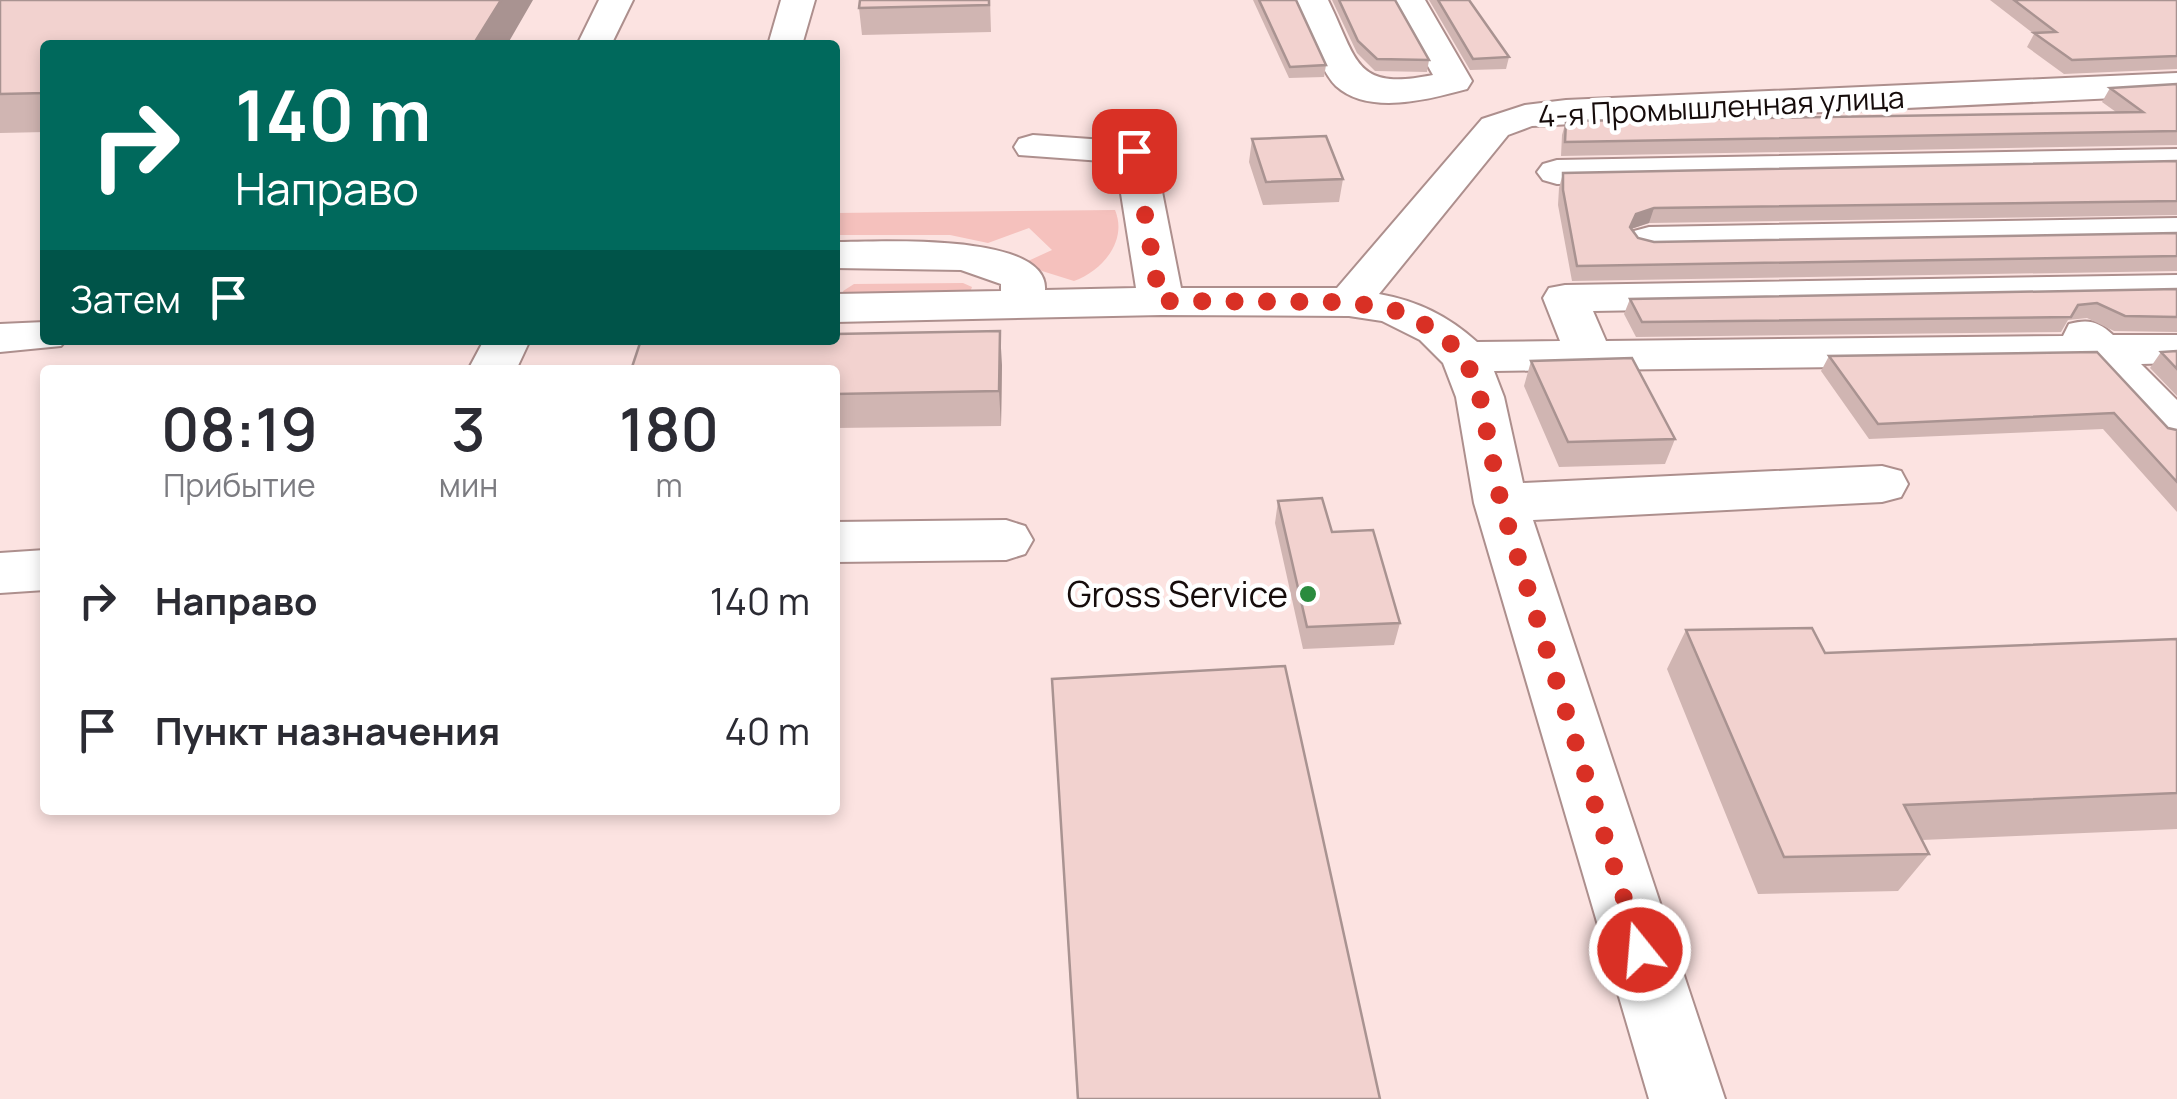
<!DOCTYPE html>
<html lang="ru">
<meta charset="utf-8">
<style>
:root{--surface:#fff;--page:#f7f7f7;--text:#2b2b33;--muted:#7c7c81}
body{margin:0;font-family:Manrope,sans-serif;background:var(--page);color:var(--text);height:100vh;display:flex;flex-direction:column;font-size:38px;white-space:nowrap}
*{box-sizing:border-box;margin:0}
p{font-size:32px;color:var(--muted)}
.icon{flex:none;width:55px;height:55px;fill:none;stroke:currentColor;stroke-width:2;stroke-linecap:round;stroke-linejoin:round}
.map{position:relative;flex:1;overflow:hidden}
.details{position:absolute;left:40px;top:365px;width:800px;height:450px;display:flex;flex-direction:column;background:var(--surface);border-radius:10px;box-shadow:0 5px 15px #0003}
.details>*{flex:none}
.top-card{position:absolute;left:40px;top:40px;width:800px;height:305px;border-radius:10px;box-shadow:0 5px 15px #0003;background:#00695c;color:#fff;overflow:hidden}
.pin{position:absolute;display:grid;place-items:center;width:85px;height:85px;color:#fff;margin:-42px;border-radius:20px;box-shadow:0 5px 15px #0006}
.me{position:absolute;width:110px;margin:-55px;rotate:343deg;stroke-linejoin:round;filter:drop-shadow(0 0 8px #0008)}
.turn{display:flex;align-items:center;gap:35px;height:210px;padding:0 30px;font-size:45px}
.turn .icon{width:130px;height:130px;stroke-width:2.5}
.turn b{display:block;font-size:70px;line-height:85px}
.then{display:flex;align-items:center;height:95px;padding:0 30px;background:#0003;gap:20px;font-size:38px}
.eta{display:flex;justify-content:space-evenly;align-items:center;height:170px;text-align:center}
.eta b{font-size:60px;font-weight:600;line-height:70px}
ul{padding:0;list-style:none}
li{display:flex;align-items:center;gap:30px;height:130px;padding:0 30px}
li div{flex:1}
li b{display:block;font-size:38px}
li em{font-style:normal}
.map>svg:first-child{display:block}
</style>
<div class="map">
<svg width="2177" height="1099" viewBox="0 0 2177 1099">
<rect width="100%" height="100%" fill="#fef0ef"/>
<path fill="#fce3e1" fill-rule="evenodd" d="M0 0H2177V1099H0ZM45 45H835V340H45ZM45 370H835V810H45Z"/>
<path fill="#f5c1bd" d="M1115 210C1128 241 1102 271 1074 281L1042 271 1028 261 1052 250 1029 228 988 243 950 235H835V213Z
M963 283 972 287 969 295 844 296 843 291 854 284Z"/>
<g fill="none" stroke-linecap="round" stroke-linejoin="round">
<g stroke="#ad8f8d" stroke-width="4">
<path id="minor" d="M599 0H633L611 45H577Z
M781 0H815L802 45H768Z
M1294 0H1328C1358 61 1354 91 1433 75L1391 0H1425L1472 81 1467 89C1430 99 1369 116 1336 86 1320 71 1304 21 1294 0Z
M2177 73V95L1532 126 1508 135 1379 294C1418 301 1448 316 1477 342L1560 341 1543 298 1549 288 1565 285 2177 275V301L1593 311 1606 341 2063 336 2069 324C2088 319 2098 321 2113 335H2177V363L2141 364 2177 400V445L2159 441 2088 364 1494 371 1504 397 1523 483 1882 466 1901 471 1908 484 1901 497 1882 502 1533 520 1725 1099H1649L1474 503 1456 397 1443 363 1420 340 1382 321 1349 316 1161 315 835 322V294L1001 291V284L961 270 835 268V242C874 242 1049 231 1045 290L1136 288 1116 162 1019 155 1014 147 1019 139 1033 135 1148 143 1154 151 1181 288H1337L1482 119 1525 105 1566 100Z
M2177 149V173L1557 184 1543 180 1537 172 1543 164 1557 160Z
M2177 218V244L1649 253 1634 249 1628 240 1634 231 1649 227Z
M45 322V340H66L61 346 0 352V324Z
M484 340H530L516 370H468Z
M1006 520 1025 526 1033 540 1025 554 1006 560 835 562V522Z
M45 550V590L0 593V553Z"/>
</g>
<use href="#minor" fill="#fff" fill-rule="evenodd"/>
</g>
<path fill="#d0b5b2" d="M0 0 45 45V132L0 133Z
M990 0 991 32 862 35 859 8Z
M1253 0H1296L1326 65 1324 77 1289 78Z
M1332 0H1395L1429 60 1427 72 1375 71 1357 53Z
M1429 0H1469L1509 57 1506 69 1470 70Z
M1990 0H2177V69L2064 74 2027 47 2034 34Z
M2177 84V145L1561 156 1562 135 1566 121 2116 112 2102 102 2110 88Z
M1252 139 1343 179 1339 202 1263 205 1249 162Z
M2177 161V215L1649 223 1631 229 1638 238 1654 242 2177 233V271L1572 281 1558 205 1559 188 1563 173Z
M2177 289V332L2114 331 2087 318 2068 320 2061 332 1636 337 1624 314 1630 299Z
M2177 351V396L2150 368 2161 352Z
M2097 352 2168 428 2177 430V512L2103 429 1869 439 1821 371 1829 356Z
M1531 361 1675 439 1665 464 1559 467 1524 386Z
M1002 365 1001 426 835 428V370Z
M1278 501 1332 532 1400 623 1394 645 1303 649 1275 523Z
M1686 630 1825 653 2177 639V829L1922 840 1929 854 1898 891 1758 894 1667 669Z
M1052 679 1380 1099H1077Z"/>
<path fill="#a99391" d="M501 0H533L507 45H473Z
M1654 208 1649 223 1631 229 1630 227 1636 214Z
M1000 331 1002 365 1001 426 999 391Z"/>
<path fill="#f2d2cf" stroke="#a99391" stroke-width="2.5" d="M0 0H501L473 45H45V93L0 94Z
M860 0H989V5L859 8Z
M1259 0H1296L1326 65 1290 67Z
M1339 0H1395L1429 60 1377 59 1358 41Z
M1438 0H1469L1509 57 1473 59Z
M2014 0H2177V56L2072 60 2034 33 2056 32Z
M2177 84V131L1565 142 1566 121 2143 112 2110 88Z
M1326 136 1343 179 1266 182 1252 139Z
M2177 161V201L1654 208 1636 214 1630 227 1638 238 1654 242 2177 233V256L1577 266 1563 190V173Z
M2177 289V317L2125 316 2097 303 2078 305 2071 317 1642 322 1630 299Z
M1000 331 999 391 835 394V370H631L641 340H835V334Z
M2177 351V369L2161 352Z
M2097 352 2168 428 2177 430V482L2114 413 1878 424 1829 356Z
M1632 358 1675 439 1568 442 1531 361Z
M1322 498 1332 532 1373 530 1400 623 1307 627 1278 501Z
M1812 628 1825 653 2177 639V793L1904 805 1929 854 1784 857 1686 630Z
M1285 666 1380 1099H1078L1052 679Z"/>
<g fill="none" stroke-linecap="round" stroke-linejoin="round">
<path stroke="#d93025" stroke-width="18" stroke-dasharray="0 32.4" d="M1134 151 1160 301 1349 302 1394 310 1436 330 1465 357 1480 397 1501 503 1640 950"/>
</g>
<circle fill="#2a8b3e" stroke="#fff" stroke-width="4" cx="1308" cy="594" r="10"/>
<g text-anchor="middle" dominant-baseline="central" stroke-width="9" stroke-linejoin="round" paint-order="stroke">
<g font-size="30" fill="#160c0b" stroke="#fff">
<text transform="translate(1721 106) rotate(-3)">4-я Промышленная улица</text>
</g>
<g font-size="35" fill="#160c0b" stroke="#fff" text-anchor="end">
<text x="1288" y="594">Gross Service</text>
</g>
</g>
</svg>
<div class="pin" style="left:1134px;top:151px;background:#d93025"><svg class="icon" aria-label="arrive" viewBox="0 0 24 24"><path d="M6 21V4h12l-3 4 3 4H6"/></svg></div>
<svg class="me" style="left:1640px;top:950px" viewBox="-20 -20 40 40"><circle r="17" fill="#d93025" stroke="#fff" stroke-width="3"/><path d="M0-11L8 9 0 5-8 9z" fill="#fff"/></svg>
<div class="top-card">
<div class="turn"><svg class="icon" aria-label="right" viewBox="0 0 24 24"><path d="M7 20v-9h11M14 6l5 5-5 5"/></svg><div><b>140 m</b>Направо</div></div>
<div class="then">Затем<svg class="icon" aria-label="arrive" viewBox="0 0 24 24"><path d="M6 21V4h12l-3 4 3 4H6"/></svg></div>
</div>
<section class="details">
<div class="eta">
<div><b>08:19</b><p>Прибытие</p></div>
<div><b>3</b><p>мин</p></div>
<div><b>180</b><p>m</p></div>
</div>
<ul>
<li><svg class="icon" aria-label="right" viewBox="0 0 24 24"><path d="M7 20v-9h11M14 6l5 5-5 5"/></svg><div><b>Направо</b></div><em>140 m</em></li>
<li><svg class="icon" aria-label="arrive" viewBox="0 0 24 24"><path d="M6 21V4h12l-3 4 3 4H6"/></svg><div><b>Пункт назначения</b></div><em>40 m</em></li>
</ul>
</section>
</div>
